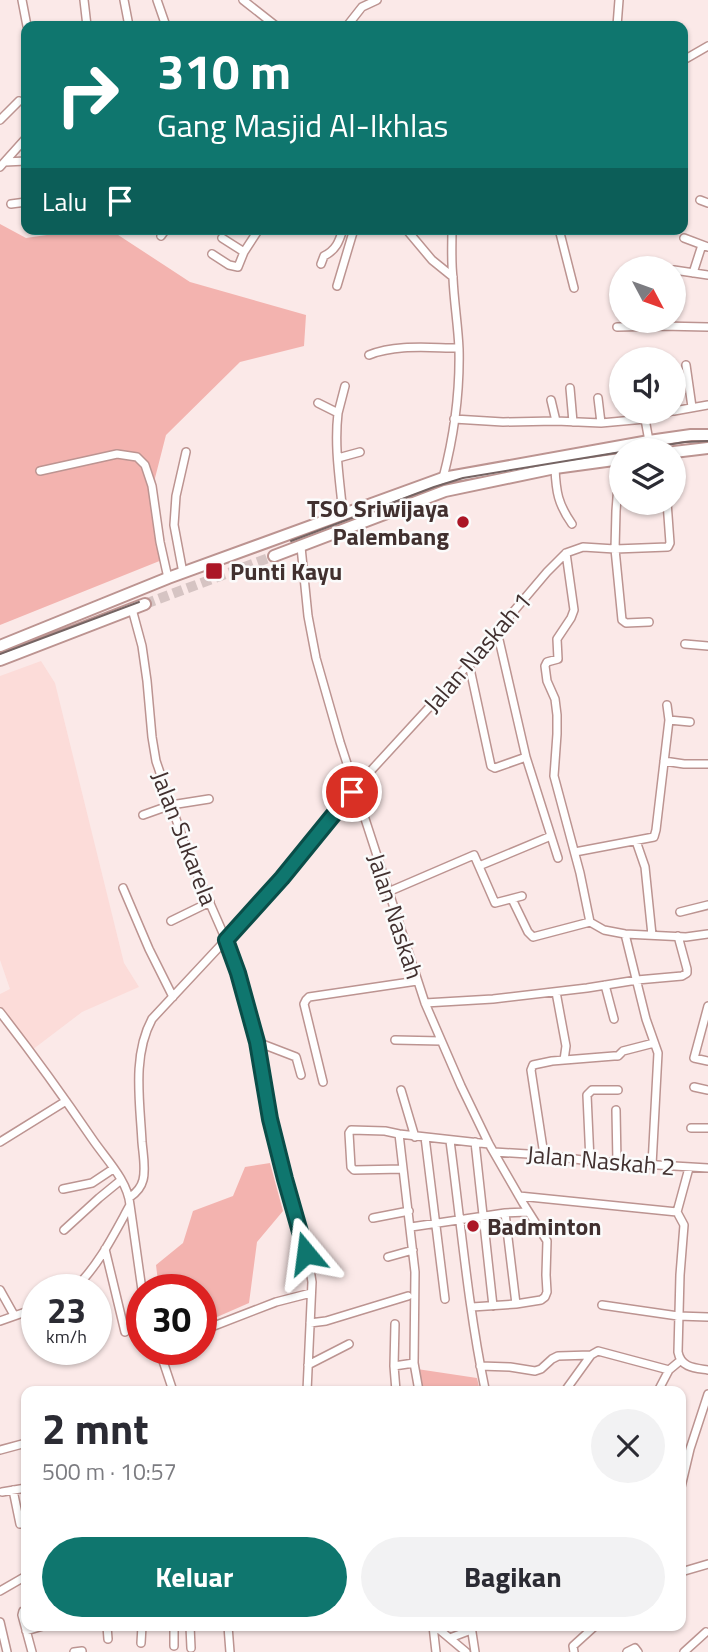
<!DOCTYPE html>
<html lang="id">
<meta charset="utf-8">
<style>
:root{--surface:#fff;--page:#f2f2f3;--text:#2b2b33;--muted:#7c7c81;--accent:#0f766e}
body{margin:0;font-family:"Titillium Web",sans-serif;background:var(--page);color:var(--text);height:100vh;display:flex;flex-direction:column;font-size:26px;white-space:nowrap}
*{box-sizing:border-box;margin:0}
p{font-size:23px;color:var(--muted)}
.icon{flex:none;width:38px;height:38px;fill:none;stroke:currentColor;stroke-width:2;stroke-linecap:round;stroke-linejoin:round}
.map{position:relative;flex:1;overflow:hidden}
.side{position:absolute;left:21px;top:1386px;width:665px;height:245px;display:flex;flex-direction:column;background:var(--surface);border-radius:14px;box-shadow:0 2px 5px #0004}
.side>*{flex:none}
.banner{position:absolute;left:21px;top:21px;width:667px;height:214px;border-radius:14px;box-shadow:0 2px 5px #0004;background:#0f766e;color:#fff;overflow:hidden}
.needle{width:46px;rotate:131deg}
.controls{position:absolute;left:609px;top:256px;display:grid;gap:14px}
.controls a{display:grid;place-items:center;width:77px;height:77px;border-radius:50%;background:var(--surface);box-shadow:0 2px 5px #0004;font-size:35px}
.speed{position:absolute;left:21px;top:1274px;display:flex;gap:14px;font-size:35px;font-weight:700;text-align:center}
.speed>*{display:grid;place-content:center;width:91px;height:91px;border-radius:50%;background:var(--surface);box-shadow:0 2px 5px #0004;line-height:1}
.speed small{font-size:18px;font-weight:400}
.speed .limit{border:10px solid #d22;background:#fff;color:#111}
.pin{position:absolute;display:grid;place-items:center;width:60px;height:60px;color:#fff;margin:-30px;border:4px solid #fff;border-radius:50%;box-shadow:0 2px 7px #0007}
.me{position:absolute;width:77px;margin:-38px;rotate:344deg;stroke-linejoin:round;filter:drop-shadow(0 0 5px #0008)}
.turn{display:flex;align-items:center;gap:24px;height:147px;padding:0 21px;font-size:32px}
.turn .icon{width:91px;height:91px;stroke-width:2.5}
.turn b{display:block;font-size:49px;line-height:60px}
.then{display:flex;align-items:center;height:66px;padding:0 21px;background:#0003;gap:14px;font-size:26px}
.round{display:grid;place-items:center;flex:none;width:74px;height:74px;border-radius:37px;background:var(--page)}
.headline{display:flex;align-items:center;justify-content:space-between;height:119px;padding:0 21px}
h1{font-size:42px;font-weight:700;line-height:52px}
.cta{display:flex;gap:14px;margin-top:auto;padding:14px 21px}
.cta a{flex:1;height:80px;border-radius:42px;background:var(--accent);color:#fff;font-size:28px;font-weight:700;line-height:80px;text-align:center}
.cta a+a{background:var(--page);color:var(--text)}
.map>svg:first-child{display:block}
</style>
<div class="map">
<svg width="708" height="1652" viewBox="0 0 708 1652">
<rect width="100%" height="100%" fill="#fbe9e8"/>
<path fill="#fcdcd9" d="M41 661 55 683 124 963 139 987 82 1012 32 1050 0 1007V994L10 989 0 960V676Z"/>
<path fill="#f3b3af" d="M0 224 26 238 88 229H109L190 282 306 315 304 346 240 362 166 435 155 478 162 560 0 625Z
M270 1163 283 1211 257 1242 249 1303 201 1324V1290H159L156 1265 183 1243 193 1211 233 1196 245 1167Z
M417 1369 477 1378 480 1391H420Z"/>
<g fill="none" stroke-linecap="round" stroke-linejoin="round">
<path stroke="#d6c4c3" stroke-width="10" stroke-dasharray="10 5" stroke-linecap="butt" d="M145 604 274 556"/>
<g stroke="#bc9491" stroke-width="10">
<path id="minor" d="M22 0 27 26
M84 0 87 26
M124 0 129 26
M157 0 166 26
M243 0 276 26
M347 26 362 7 377 0
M617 26 619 0
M682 61 708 46
M0 120 19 101
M5 162 26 161
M0 167 26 138
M700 200 708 203
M11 204 26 202
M406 229 432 260 453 277
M559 229 574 288
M161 236 166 229
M222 238 244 252
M684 238 708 247
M212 254 229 265 238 267 244 252 259 229
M321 264 324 256C336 250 339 242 343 229
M674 270 708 275
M693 273 702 245
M337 286 354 229
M617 327 661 326 708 327
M369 355C397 344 429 348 459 348
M686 365 692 407
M570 388 573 422
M598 398 601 423
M551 400 556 421
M318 403 338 413C334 448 340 481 343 515
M674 411 708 405
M338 413 345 386
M454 419 503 422 556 421 601 423 645 419
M649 441 645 419 672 411
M338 458 360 452
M620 459 616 511 615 549 622 620 626 623 649 622
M555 468C556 492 558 504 572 524
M40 471 117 454 137 457 145 465 152 486 160 542 168 578
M443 478C454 436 460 392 459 349 458 325 454 302 453 278 451 262 452 246 452 229
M301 547 308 616 316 658 340 742 425 1003 461 1086 489 1144 523 1203 547 1241 546 1275 547 1292 545 1297 541 1300 516 1304 472 1307
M183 573 174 525 176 496 186 452
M132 609 142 646 147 681 152 737 156 761 187 851 226 940 249 1011 257 1042 270 1119 285 1179 309 1263 312 1282 307 1391
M497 631 526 757 558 858
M685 644 708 646
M469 664 491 766 495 768 526 757
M669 720 690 722
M664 761 684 764H708
M143 815 171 805 209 799
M636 841 645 867 652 935
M575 852 654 837 656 830 669 720 667 705
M479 866 551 836
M123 888 149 949 173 997
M388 892 474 855 495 903 522 896
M512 899 528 932 533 937 590 922 580 873 554 776 557 734V715L555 699 547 681 545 666 547 662 558 659 557 639 571 618 574 610 566 553
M680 912 708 905
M171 921 210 902
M590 922 604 930 625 934 686 937 708 934
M625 934 646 1019 658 1053 652 1165
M605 985 614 1019
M556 992 566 1046 564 1060
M425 1003 493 999 587 988 637 980 682 976 687 973V969L678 936
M708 1006 694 1058 708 1061
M0 1012C32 1053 63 1096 93 1140 106 1159 128 1181 130 1205 114 1234 98 1267 73 1290
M395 1040 441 1041
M257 1042 296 1057 301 1075
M323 1082 304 1004 306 1000 309 997 417 981
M694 1087 708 1090
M401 1090 415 1137
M616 1110 617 1163
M691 1128H708
M399 1134 385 1131 351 1130 349 1133 351 1167 354 1170 403 1169
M425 1137 445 1299
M450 1141C461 1224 468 1307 485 1389L487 1391
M0 1142 66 1101
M475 1142 493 1306
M494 1152 544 1155 590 1161 708 1168
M544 1155 531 1070 533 1065 552 1061 614 1056H618L623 1051 654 1043
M590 1161 587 1095 592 1090H618
M689 1168 677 1212 684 1225 680 1275 678 1352C681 1368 695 1368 708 1370
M63 1189 92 1183 113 1169
M519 1196 677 1212
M130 1197C136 1193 141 1188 143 1180 146 1169 143 1154 142 1142 140 1102 132 1056 152 1019L263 900 355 788 469 664 547 572 566 553 583 547 615 549 668 547 670 543 667 502
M130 1205 142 1290
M505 1213 516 1304
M373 1218 409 1211
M411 1227 505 1213 528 1212
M64 1230 99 1198 121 1180
M105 1249 125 1332
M388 1257 413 1250
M0 1290 14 1315
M602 1305 678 1316 708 1317
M0 1321 37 1308
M310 1323 326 1321 408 1296
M395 1324 394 1366 396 1391
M201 1331 276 1302 311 1293
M159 1349 173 1391
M308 1365 349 1344
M394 1366 414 1363
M480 1366 510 1367 535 1371 541 1369 552 1359 558 1356 591 1355
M419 1391 414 1363 415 1272 399 1134 489 1144
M565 1391 591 1355 598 1351 669 1370
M658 1391 669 1370 681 1360
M0 1450 26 1443
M681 1487 690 1449 708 1394
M13 1490 20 1524
M2 1492 26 1488
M681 1572 708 1564
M0 1591 26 1576
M26 1610 23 1611 22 1615 32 1652
M0 1622 7 1652
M107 1626 108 1639
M174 1626V1646
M190 1626 191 1648
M228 1626 230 1652
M433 1626 436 1652
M435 1626 466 1652
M471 1626 475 1652
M26 1631 43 1626
M450 1638 471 1630
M141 1643 142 1626
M74 1652 82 1651
M574 1652 573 1646 595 1626
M627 1652 635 1648 638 1652
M684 1652 706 1632"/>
</g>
<g stroke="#bc9491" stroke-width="14">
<path id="highway" d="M674 452 708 448
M274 556 445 491 555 468 621 459
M0 646 168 578 443 478 649 441 691 435H708
M0 660 145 604"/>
</g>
<use href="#minor" stroke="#fff" stroke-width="7"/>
<use href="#highway" stroke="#fff" stroke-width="10"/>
<path stroke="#756463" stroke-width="2" d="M635 450 685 442 708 441
M291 541 434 487 463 478 621 452
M0 654 139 602"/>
</g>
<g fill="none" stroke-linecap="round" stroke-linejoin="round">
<g stroke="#0a4d48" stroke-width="18">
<path id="route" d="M306 1253 285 1179 270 1119 257 1042 238 973 226 940 282 878 352 792"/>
</g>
<use href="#route" stroke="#0f766e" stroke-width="12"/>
</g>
<g fill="#ab1626" stroke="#fbfbfb" stroke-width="2.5">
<circle cx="463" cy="522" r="7"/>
<rect x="205" y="562" width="18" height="18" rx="3.5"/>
<circle cx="473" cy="1226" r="7"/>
</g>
<g text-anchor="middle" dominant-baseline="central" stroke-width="5" stroke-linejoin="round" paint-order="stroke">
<g font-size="24" font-weight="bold" fill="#41302f" stroke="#fbfbfb" text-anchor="start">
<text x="449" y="508" text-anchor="end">TSO Sriwijaya<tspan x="449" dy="28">Palembang</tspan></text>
<text x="230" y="571">Punti Kayu</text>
<text x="487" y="1226">Badminton</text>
</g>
<g font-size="24" fill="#41302f" stroke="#fbfbfb">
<text transform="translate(477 652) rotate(-49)">Jalan Naskah 1</text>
<text transform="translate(185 838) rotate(69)">Jalan Sukarela</text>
<text transform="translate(396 916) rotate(72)">Jalan Naskah</text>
<text transform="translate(601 1160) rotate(5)">Jalan Naskah 2</text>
</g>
</g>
</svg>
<div class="controls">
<a><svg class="needle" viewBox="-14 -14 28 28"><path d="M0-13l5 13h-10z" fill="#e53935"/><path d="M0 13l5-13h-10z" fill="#7c7c81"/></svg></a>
<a><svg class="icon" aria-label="sound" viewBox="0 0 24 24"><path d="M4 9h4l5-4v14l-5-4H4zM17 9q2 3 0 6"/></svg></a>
<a><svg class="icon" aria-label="layers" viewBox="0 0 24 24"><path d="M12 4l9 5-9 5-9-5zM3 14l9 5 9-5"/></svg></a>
</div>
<div class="speed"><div>23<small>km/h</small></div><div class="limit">30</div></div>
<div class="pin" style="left:352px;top:792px;background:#d93025"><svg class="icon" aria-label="arrive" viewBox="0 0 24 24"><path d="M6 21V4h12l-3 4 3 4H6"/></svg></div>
<svg class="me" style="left:306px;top:1253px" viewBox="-20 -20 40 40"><path d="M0-17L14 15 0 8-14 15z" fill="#0f766e" stroke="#fff" stroke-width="4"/></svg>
<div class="banner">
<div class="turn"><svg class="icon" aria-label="right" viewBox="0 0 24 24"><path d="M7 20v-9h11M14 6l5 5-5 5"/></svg><div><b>310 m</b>Gang Masjid Al-Ikhlas</div></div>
<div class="then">Lalu<svg class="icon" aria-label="arrive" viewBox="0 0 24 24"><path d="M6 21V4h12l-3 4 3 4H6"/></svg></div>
</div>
<section class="side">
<div class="headline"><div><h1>2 mnt</h1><p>500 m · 10:57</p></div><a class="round"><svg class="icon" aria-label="close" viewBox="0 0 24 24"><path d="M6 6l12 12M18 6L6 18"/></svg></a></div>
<div class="cta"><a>Keluar</a><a>Bagikan</a></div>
</section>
</div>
